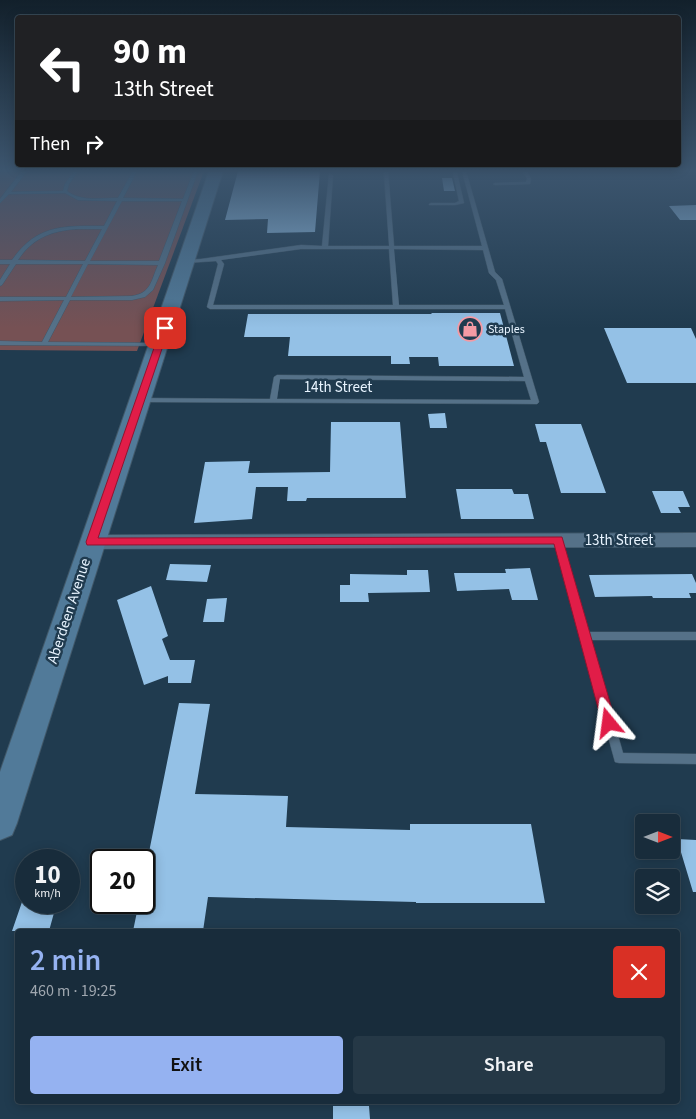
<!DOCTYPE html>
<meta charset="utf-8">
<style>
:root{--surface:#182c3b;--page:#253846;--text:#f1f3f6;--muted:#9fa7af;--line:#364855;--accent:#95b2f1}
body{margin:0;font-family:"Source Sans 3",sans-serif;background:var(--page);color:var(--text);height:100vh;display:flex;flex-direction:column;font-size:19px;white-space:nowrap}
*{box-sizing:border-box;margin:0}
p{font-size:16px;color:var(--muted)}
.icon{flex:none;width:28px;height:28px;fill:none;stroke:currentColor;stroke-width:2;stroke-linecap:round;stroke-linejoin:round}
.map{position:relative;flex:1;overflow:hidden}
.panel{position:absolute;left:15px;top:929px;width:665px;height:175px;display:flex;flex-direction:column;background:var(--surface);border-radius:5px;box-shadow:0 2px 12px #0003,0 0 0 1px var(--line)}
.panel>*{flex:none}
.banner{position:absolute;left:15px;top:15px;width:666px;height:152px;border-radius:5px;box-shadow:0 2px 12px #0003,0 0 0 1px var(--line);background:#202124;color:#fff;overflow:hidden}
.needle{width:32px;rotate:90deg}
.buttons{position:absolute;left:635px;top:814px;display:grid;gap:10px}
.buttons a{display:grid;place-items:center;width:45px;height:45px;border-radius:5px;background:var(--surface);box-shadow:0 2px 12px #0003,0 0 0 1px var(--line);font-size:25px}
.speed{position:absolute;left:15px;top:849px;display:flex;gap:10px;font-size:25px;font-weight:700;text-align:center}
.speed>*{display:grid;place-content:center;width:65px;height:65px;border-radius:50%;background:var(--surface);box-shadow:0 2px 12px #0003,0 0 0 1px var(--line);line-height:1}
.speed small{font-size:12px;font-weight:400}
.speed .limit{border:2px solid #111;border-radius:8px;background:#fff;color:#111}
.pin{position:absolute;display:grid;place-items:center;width:42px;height:42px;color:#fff;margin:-21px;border-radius:10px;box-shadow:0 2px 8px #0006}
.me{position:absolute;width:55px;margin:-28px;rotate:344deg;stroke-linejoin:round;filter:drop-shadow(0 0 4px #0008)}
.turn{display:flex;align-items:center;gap:18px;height:105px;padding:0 15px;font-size:22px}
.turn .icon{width:65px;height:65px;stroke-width:2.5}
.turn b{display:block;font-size:35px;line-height:42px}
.then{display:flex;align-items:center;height:48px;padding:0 15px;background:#0003;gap:10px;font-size:19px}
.round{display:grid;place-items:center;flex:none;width:52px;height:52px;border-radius:5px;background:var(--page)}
.headline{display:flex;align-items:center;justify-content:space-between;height:85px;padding:0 15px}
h1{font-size:30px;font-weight:600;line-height:38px;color:var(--accent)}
.button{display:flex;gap:10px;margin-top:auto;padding:10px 15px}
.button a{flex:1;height:58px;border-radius:5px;background:var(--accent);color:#111;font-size:20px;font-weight:600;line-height:58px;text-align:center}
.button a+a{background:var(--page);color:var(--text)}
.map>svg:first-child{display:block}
</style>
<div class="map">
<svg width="696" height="1119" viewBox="0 0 696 1119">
<rect width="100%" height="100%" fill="#203b4f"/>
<path fill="#765154" d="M0 171H204L137 351 0 350Z"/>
<path fill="#94c1e6" d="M238 171H320L315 232 267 233 268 219 225 220Z
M442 178H452L455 191H444Z
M696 205V220H680L669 206Z
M431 313H500L514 366H439L438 357H409L410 364H391V356H288L290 337H244L248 314H432Z
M604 328H691L696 339V383H627Z
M445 413 447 428H430L428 414Z
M331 422H400L406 498H307L306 501H287L288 487H256L252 519 194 523 205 462 250 461 248 473 330 472Z
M535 424H581L606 493H561L546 442H540Z
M456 489H512L514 494H528L534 519H461Z
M652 491H683L690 507H678L681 513H661Z
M170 564 211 565 207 582 166 580Z
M530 568 538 600H512L509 589 457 591 454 573H506L505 569Z
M407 570H428L430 592 368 593 369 602H340V585H350V574L407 575Z
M692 574 696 583V593H689L691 598H653L652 596 595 597 589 575Z
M151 586 168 636 162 639 170 660H195L191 683H168V676L144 685 117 600Z
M227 598 224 622H203L207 599Z
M179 703 210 704 195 794 288 796 286 827 410 830V824H531L545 903H416V902L208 897 203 931H133L139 902H144V877Z
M677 839 696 840V892H693Z
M22 902H57L49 931H12Z
M333 1106H369L370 1119H333Z"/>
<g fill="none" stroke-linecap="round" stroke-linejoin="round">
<g stroke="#415869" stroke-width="1">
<path id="lane" d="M22 171H27L11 192 63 191 65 184 74 171H78L69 184 67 191C81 202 101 198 118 198L133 171H137L123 198 183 199 194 171H198L165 263 153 290 145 297 132 300H70L48 342 160 343 162 344V346L0 345V341L42 342 64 300 0 301V297H66L83 264H16L2 285 0 286V280L10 264H0V260H12C37 224 64 226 104 226L117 201 78 200 65 193 9 194 0 203V199ZM122 201H182L159 261H90ZM76 229H102L85 261 18 260C32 239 50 231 76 229ZM88 264 158 265C151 281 151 293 132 296L71 297Z
M384 171H388L394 246H482L462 171H466L495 272 502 279 539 402 537 404 139 402V398H141L270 399 274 377 277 375 524 377 505 309H210L207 307 218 264 216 261 186 263 184 262V260L201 259 301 245 322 246 329 174 333 175 328 246H389ZM301 249H389L393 305H213L224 264 221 260ZM394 249 483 250 489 273 496 280 504 305H399ZM280 379 525 381 531 400 277 399Z
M523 171H527L531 179 530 184 495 185 493 184 495 183 526 182 527 179Z
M455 172 457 173 464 203 455 205H429V204L431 203H455L459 201 453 173Z
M558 537 562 540 589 632H696V640H591L623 753 696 754V764L619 763 615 762 554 540Z"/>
</g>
<g stroke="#415869" stroke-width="1">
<path id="street" d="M696 533V547L91 549 85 547 82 542 85 537 91 535Z"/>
</g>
<g stroke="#415869" stroke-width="2">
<path id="secondary" d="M209 171H223L17 823 12 835 0 840V772Z"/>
</g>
<use href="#lane" fill="#557188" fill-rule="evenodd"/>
<use href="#street" fill="#557188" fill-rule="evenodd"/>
<use href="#secondary" fill="#517a99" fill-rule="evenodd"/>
</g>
<linearGradient id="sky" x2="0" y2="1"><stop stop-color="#12202b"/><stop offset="0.52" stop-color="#3c556e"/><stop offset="1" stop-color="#3c556e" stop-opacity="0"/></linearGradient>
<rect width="696" height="328" fill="url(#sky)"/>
<path fill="#e11d48" stroke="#92132f" d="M165 325 169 328 98 538 562 537 616 723 614 728 609 729 604 728 602 723 554 544 87 545 86 542 161 328Z"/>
<defs>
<g id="shop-ring" transform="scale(1.25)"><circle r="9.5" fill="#203b4f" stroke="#f49aa4" stroke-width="1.5"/><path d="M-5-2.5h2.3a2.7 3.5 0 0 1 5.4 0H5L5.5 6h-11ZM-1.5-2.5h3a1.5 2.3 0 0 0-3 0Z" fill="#f49aa4"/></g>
</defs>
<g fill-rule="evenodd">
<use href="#shop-ring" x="470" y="329"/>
</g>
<g text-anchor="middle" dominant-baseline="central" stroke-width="5" stroke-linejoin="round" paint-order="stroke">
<g font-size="12" fill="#e8f4ff" stroke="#203b4f" text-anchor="start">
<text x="488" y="329">Staples</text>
</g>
<g font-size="15" fill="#e8f4ff" stroke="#203b4f">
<text x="338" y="387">14th Street</text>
<text x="619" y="540">13th Street</text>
<text transform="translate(69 611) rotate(-72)">Aberdeen Avenue</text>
</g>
</g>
</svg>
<div class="buttons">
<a><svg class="needle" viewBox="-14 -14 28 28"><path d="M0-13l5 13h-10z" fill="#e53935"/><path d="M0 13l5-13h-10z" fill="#9fa7af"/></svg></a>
<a><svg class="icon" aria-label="layers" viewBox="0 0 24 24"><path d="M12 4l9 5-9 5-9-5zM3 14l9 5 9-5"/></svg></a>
</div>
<div class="speed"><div>10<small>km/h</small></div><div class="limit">20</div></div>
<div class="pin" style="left:165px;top:328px;background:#d93025"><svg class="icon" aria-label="arrive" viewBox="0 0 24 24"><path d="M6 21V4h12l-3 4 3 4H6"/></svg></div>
<svg class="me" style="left:609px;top:723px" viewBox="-20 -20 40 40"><path d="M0-17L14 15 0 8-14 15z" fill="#e11d48" stroke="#fff" stroke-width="4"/></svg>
<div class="banner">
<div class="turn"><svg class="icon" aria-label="left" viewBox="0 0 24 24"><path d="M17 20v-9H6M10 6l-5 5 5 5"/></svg><div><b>90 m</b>13th Street</div></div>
<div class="then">Then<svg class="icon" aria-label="right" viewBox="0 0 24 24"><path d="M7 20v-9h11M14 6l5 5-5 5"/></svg></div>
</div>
<section class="panel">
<div class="headline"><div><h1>2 min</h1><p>460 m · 19:25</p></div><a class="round" style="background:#d93025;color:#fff"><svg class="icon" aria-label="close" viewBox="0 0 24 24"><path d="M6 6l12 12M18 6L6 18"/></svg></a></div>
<div class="button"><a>Exit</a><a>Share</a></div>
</section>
</div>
